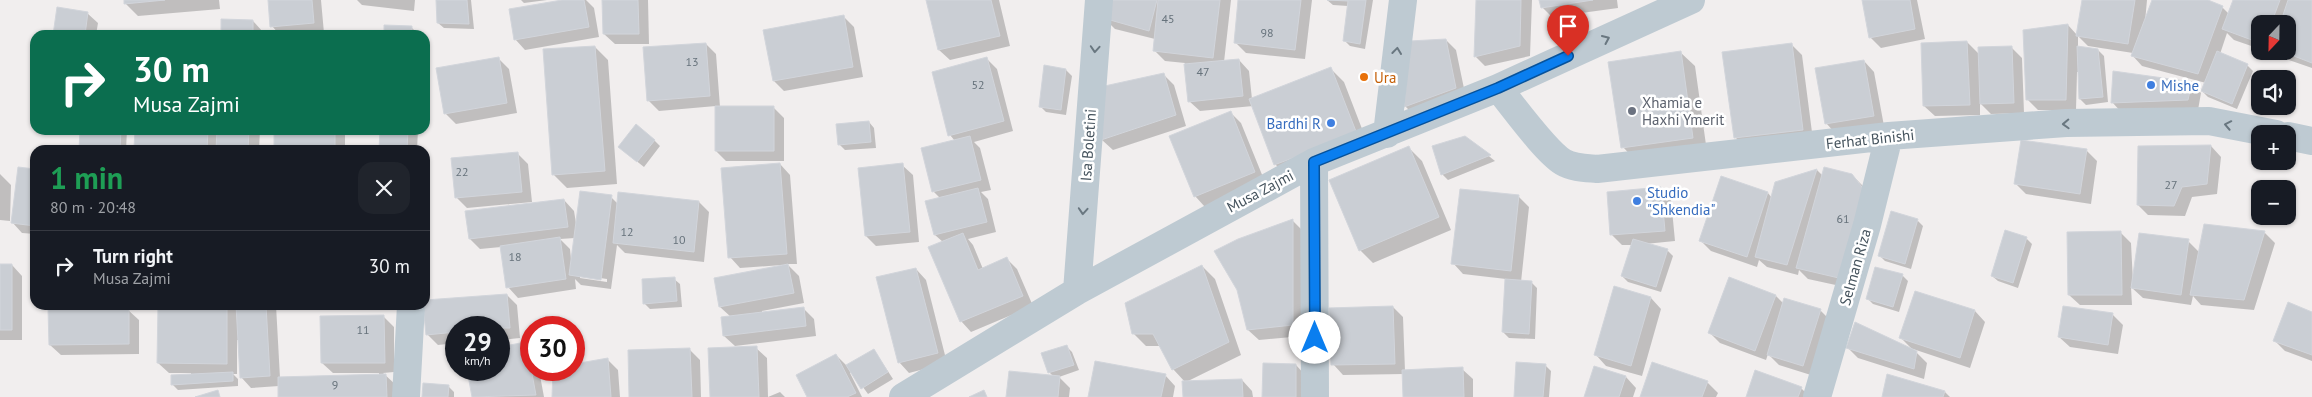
<!DOCTYPE html>
<meta charset="utf-8">
<style>
:root{--surface:#171b24;--page:#20242c;--text:#f1f3f6;--muted:#9ea1a6;--line:#363941}
body{margin:0;font-family:"PT Sans",sans-serif;background:var(--page);color:var(--text);height:100vh;display:flex;flex-direction:column;font-size:19px;white-space:nowrap}
*{box-sizing:border-box;margin:0}
p{font-size:16px;color:var(--muted)}
.icon{flex:none;width:28px;height:28px;fill:none;stroke:currentColor;stroke-width:2;stroke-linecap:round;stroke-linejoin:round}
.map{position:relative;flex:1;overflow:hidden}
.drawer{position:absolute;left:30px;top:145px;width:400px;height:165px;display:flex;flex-direction:column;background:var(--surface);border-radius:15px;box-shadow:0 1px 4px #0004}
.drawer>*{flex:none}
.banner{position:absolute;left:30px;top:30px;width:400px;height:105px;border-radius:15px;box-shadow:0 1px 4px #0004;background:#0b6e4f;color:#fff;overflow:hidden}
.needle{width:32px;rotate:202deg}
.buttons{position:absolute;left:2251px;top:15px;display:grid;gap:10px}
.buttons a{display:grid;place-items:center;width:45px;height:45px;border-radius:10px;background:var(--surface);box-shadow:0 1px 4px #0004;font-size:25px}
.speed{position:absolute;left:445px;top:316px;display:flex;gap:10px;font-size:25px;font-weight:700;text-align:center}
.speed>*{display:grid;place-content:center;width:65px;height:65px;border-radius:50%;background:var(--surface);box-shadow:0 1px 4px #0004;line-height:1}
.speed small{font-size:12px;font-weight:400}
.speed .limit{border:8px solid #d22;background:#fff;color:#111}
.pin{position:absolute;display:grid;place-items:center;width:42px;height:42px;color:#fff;margin:-51px -21px;border-radius:50% 50% 50% 0;rotate:-45deg;box-shadow:0 0 5px #0007}
.pin .icon{rotate:45deg}
.me{position:absolute;width:55px;margin:-28px;rotate:0deg;stroke-linejoin:round;filter:drop-shadow(0 0 4px #0008)}
.turn{display:flex;align-items:center;gap:18px;height:105px;padding:0 20px;font-size:22px}
.turn .icon{width:65px;height:65px;stroke-width:2.5}
.turn b{display:block;font-size:35px;line-height:42px}
.round{display:grid;place-items:center;flex:none;width:52px;height:52px;border-radius:15px;background:var(--page)}
.summary{display:flex;align-items:center;justify-content:space-between;height:85px;padding:0 20px}
h1{font-size:30px;font-weight:700;line-height:38px;color:#1e9e55}
ul{padding:0;list-style:none}
li{display:flex;align-items:center;gap:15px;height:70px;padding:0 20px;border-top:1px solid var(--line)}
li div{flex:1}
li b{display:block;font-size:19px}
li em{font-style:normal}
.map>svg:first-child{display:block}
</style>
<div class="map">
<svg width="2312" height="397" viewBox="0 0 2312 397">
<rect width="100%" height="100%" fill="#f1eeee"/>
<path fill="#0003" fill-rule="evenodd" d="M125 0H219L220 9 138 16 125 3Z
M269 0H321L324 33 280 35 272 26Z
M357 0H415L414 11 362 5Z
M437 0H471L474 29 444 28 438 23Z
M521 0H547L524 3Z
M570 0H586L594 8 599 37 525 50 515 39Z
M604 0H648L649 44H615L604 34Z
M927 0H999L1010 46 950 60 939 50Z
M1109 0H1231L1224 62 1239 60 1249 71 1252 99 1331 69 1344 82 1369 147 1288 177 1275 164 1253 106 1200 111 1189 101 1185 63 1165 61 1154 50 1155 39 1115 29 1104 18Z
M1240 0H1312L1305 59 1246 53 1235 42Z
M1327 0H1373L1365 49 1350 46 1344 40 1348 6 1333 5Z
M1477 0H1532L1530 56 1485 66 1475 56Z
M1541 0H1617L1618 8 1552 17 1542 7Z
M1863 0H1917L1925 39 1881 48 1870 37Z
M2083 0H2147L2145 22 2153 0H2204L2222 7 2229 14 2234 0H2312V68L2283 58 2276 51H2288V24H2260V49L2234 40 2227 33 2220 54 2247 65 2253 71 2237 109 2208 97 2202 91 2206 83 2142 66 2132 55 2133 53 2088 46 2078 36V47L2098 50 2104 56 2108 102 2086 105 2080 99 2079 72H2077L2076 110H2038L2027 99 2068 25 2077 35Z
M87 13 98 23 96 35H54Z
M843 16 854 27 863 77 784 91 774 81Z
M253 21 263 32V35H222Z
M411 27 419 35H385Z
M1446 40 1456 50 1466 98 1415 116 1405 106Z
M1967 42 1979 54 2011 47 2022 58 2024 113 1991 114 1980 103V115L1935 116 1924 106Z
M706 44 716 54 720 107H773L784 118V161H726L716 151V106L659 111 648 100Z
M1791 44 1802 55 1813 140 1746 148 1736 138 1724 53Z
M595 47 608 60 617 184 567 188 554 175Z
M2266 51H2275L2274 54Z
M1680 52 1695 66 1707 152 1637 162 1623 147Z
M499 59 509 69 517 113 456 124 445 113Z
M987 59 997 69 1013 131 974 142 980 148 991 190 981 192 988 199 996 232 968 239 973 245 983 269 1007 259 1017 269 1033 306 971 332 961 321 943 242 935 235 940 198 933 191 955 141 950 135Z
M1864 61 1874 72 1884 126 1836 134 1826 123Z
M1066 70 1072 76 1066 115 1046 112 1040 106Z
M1163 74 1174 85 1186 126 1113 150 1102 140 1101 88Z
M2191 83 2201 93 2198 110 2122 113 2112 102Z
M1231 113 1241 123 1265 182 1205 207 1195 196Z
M869 122 874 128 876 148 845 150 839 144Z
M81 130H127L126 150H81Z
M136 130H260L259 150H138L136 147Z
M276 130H345V150H280L276 145Z
M381 130H418L417 150H380Z
M1465 137 1495 161 1448 180 1442 174Z
M654 140 660 146 644 167 625 152Z
M2211 146 2221 157 2217 194 2192 197 2185 216 2148 215 2138 205 2139 148Z
M1409 148 1422 161 1451 230 1373 263 1360 250Z
M2086 150 2097 161 2091 204 2026 194 2016 184Z
M517 153 528 164 532 202 467 208 457 198Z
M780 164 790 175 797 264H787L799 276 804 303 762 311V313L803 308 814 319 816 336 735 346 724 336 731 317 720 307 782 267V265L740 268 730 257Z
M902 165 913 175 919 242 876 246 866 236Z
M35 170V234L22 233 12 222Z
M1817 170 1823 176 1852 175 1863 186 1854 289 1808 279 1799 270 1798 275 1767 267 1759 260 1757 267 1711 251 1700 240 1721 178 1768 193 1772 198Z
M0 174 11 185 10 221 0 220Z
M1661 189 1671 199 1675 241 1645 244 1667 250 1673 256 1661 292 1628 282 1622 276 1632 245H1622L1612 235Z
M1461 190 1519 197 1529 207 1521 282H1531L1537 288 1535 339 1509 338 1503 332 1506 279 1463 274 1453 263Z
M611 197 618 204 699 202 709 212 704 262 625 253 617 245 611 289 581 285 575 279 576 289 518 298 508 287 501 247 480 249 470 239 564 200 574 211 576 223ZM575 238 571 259 570 249 560 239ZM580 275 607 279V282L580 278Z
M1292 220 1303 231V336L1259 340 1248 330Z
M1917 220 1923 226 1911 269 1885 261 1879 255Z
M2120 232 2131 243 2133 282 2188 241 2199 252 2264 232 2275 243 2254 310 2201 305 2193 296 2191 305 2143 298 2131 287 2132 305H2080L2069 295Z
M2026 238 2032 244 2018 288 1998 281 1992 276Z
M0 265H12L22 276V340H0Z
M1202 266 1215 279 1241 355 1186 382 1242 380 1252 391 1253 397H1184L1185 382 1173 369 1161 346H1146L1133 333Z
M916 269 926 280 947 363 909 373 899 362Z
M1902 275 1908 281 1899 312 1873 304 1867 298Z
M674 279 680 284 682 307 650 309 644 303Z
M1615 288 1651 298 1661 309 1642 376 1606 366 1596 355Z
M1916 292 1975 311 1985 322 1970 368 1913 349 1927 363 1924 379 1858 358 1848 348 1914 351 1901 338Z
M507 295 517 305 520 338 499 340V328H456V343L438 345 427 334Z
M1776 296 1784 304 1820 310 1831 321 1814 376 1779 365 1768 354 1766 360 1720 343 1710 333Z
M159 305H232L237 310V305H276L280 378 379 375V373H333L322 363 383 316 394 327V372L383 373 396 385V397H279V386L251 388 241 377 239 340H237V374H233L238 379V386L178 390 172 384 191 375V373H169L158 363Z
M356 305H391V309L359 308Z
M1393 307 1403 317 1405 371 1462 369 1473 379V397H1404V374L1343 375 1333 364Z
M128 310 139 320V354L61 355 50 345Z
M2312 313V361L2285 351 2275 341Z
M2112 314 2123 325 2118 354 2070 347 2059 337Z
M526 343 531 349V370H539L544 397H473L468 370H499V348Z
M1066 346 1072 352 1079 370 1059 377 1070 388 1069 397H1007L1053 376 1049 372Z
M756 348 767 358 768 397 780 392 785 397H712Z
M690 350 700 360 701 397H630Z
M874 350 893 379 868 394 852 372 850 373 862 397H809L836 355 847 366Z
M608 360 618 370 620 397H553L554 370H574V365Z
M1296 365 1306 376V397H1264Z
M1545 365 1551 371 1549 397H1515Z
M1595 368 1626 377 1636 388 1633 397H1585Z
M1165 375 1175 386 1173 397H1089Z
M1707 382 1718 393 1716 397H1642Z
M448 386 454 392V397H423Z
M1801 388 1810 397H1747Z
M1945 392 1950 397H1883Z"/>
<path fill="#caced4" stroke="#d2d5db" d="M124 0H165L124 4Z
M268 0H312L314 23 270 27Z
M436 0H467L469 24 437 23Z
M562 0H584L589 27 514 40 509 9Z
M602 0H638L639 34H603Z
M926 0H991L1000 36 938 50Z
M1108 0H1157L1149 31 1103 18Z
M1158 0H1220L1213 58 1153 51Z
M1238 0H1301L1295 50 1234 43Z
M1327 0H1366L1360 44 1343 41 1348 1Z
M1476 0H1521L1520 46 1474 57Z
M1539 0H1593L1541 8Z
M1862 0H1910L1915 29 1869 38Z
M2082 0H2135L2128 44 2076 36Z
M2152 0H2208L2223 6 2198 74 2131 56Z
M2233 0H2280L2271 24H2260V43L2222 29Z
M2288 0H2312V63L2281 51H2288V24H2280Z
M57 7 88 12 85 35H53Z
M844 15 853 67 773 81 763 30Z
M221 19 253 20V35H221Z
M2068 24 2066 100H2026L2023 30Z
M384 25 412 26V35H384Z
M1446 39 1456 88 1404 107 1410 41Z
M1967 41 1970 105 1923 106 1921 43Z
M706 43 710 96 647 101 643 47Z
M1792 43 1803 130 1734 138 1722 52Z
M595 46 605 171 552 175 543 49Z
M2012 46 2014 103 1980 104 1978 47Z
M2077 46 2098 49 2103 97 2079 99Z
M1681 51 1693 138 1621 148 1608 62Z
M2217 51 2248 64 2232 104 2201 91Z
M499 57 507 103 444 114 436 68Z
M987 57 1004 121 948 136 932 72Z
M1239 59 1243 96 1188 102 1184 64Z
M1864 60 1874 116 1825 124 1815 68Z
M1044 65 1066 69 1061 110 1039 107Z
M1331 67 1357 134 1274 165 1249 99Z
M2113 71 2192 82 2188 100 2111 103Z
M1164 73 1176 115 1101 140 1100 87Z
M715 106H774V151H715Z
M1231 111 1255 172 1194 197 1169 136Z
M869 121 871 142 838 145 836 124Z
M636 124 655 140 637 162 618 147Z
M80 130H121L120 150H79Z
M135 130H208L207 150 134 148Z
M217 130H249L248 150 216 149Z
M274 130H335V146H274Z
M380 130H408L407 150H379Z
M970 136 981 180 932 192 921 148Z
M1465 136 1491 155 1441 175 1432 146Z
M2021 140 2087 149 2080 194 2014 184Z
M2211 145 2207 184 2182 187 2174 206 2137 205 2138 146Z
M1409 146 1439 217 1359 251 1329 180Z
M518 152 522 192 455 198 451 158Z
M780 163 787 254 728 258 721 168Z
M903 163 910 232 865 236 858 168Z
M18 167 35 169V226L11 223Z
M1824 167 1852 174 1865 191 1843 279 1796 268Z
M1817 169 1787 265 1755 257 1775 182Z
M1721 176 1768 192 1747 257 1699 241Z
M1661 187 1665 231 1610 235 1607 192Z
M978 188 987 222 934 235 925 201Z
M1460 189 1519 195 1511 271 1451 264Z
M580 191 612 195 601 280 569 275Z
M618 192 699 201 694 252 613 243Z
M564 199 568 227 469 239 465 211Z
M1891 211 1918 219 1905 264 1878 256Z
M1293 219V325L1247 330 1237 290 1214 251 1238 239Z
M2204 224 2265 231 2244 300 2190 295Z
M2005 230 2027 237 2013 283 1991 276Z
M2121 231 2122 295H2068L2067 232Z
M963 233 978 270 1007 257 1023 296 960 322 928 247Z
M2139 233 2189 239 2181 295 2131 288Z
M560 237 566 279 506 288 500 246Z
M1633 239 1668 249 1656 287 1621 276Z
M0 264H12V330H0Z
M788 264 794 293 719 307 714 278Z
M1202 265 1229 342 1172 370 1153 334H1132L1125 303Z
M1875 267 1903 274 1893 307 1866 299Z
M916 268 938 353 898 363 876 277Z
M675 277 677 301 643 304 642 279Z
M1729 277 1776 295 1755 351 1708 333Z
M1505 279 1532 281 1529 334 1502 332Z
M1614 286 1651 297 1631 366 1594 355Z
M1915 291 1975 310 1960 358 1899 338Z
M507 294 510 328H456V332L426 335 423 305 425 300Z
M1784 298 1821 309 1803 366 1767 355Z
M2288 302 2312 312V355L2273 341Z
M158 305H227V364L157 363Z
M236 305H266L270 376 240 378Z
M1393 306 1395 364 1331 365 1329 308Z
M2063 306 2113 313 2108 345 2058 337Z
M804 307 806 326 723 336 721 317Z
M129 308V344L49 345 48 309Z
M384 315 385 363H321L320 316Z
M1855 322 1917 351 1914 369 1846 348Z
M526 342 536 395 472 397 467 370H499V347Z
M1067 345 1074 365 1048 373 1041 353Z
M757 346 759 397H710L708 348Z
M690 348 692 397H629L628 350Z
M874 349 888 372 861 389 846 365Z
M836 354 856 393 847 397H807L796 375Z
M608 358 611 397H552L553 370H574V364Z
M1095 361 1166 374 1161 397H1088Z
M1516 362 1546 364 1543 397H1514Z
M1652 362 1708 381 1702 397H1640Z
M1263 363 1296 364V397H1262Z
M1594 366 1626 376 1619 397H1584Z
M1463 367 1464 397H1403L1402 370Z
M1755 370 1802 387 1798 397H1746Z
M1009 371 1060 376 1058 397H1006Z
M233 372V381L171 385V375Z
M386 374 387 397H278V377Z
M1887 374 1945 391 1943 397H1882Z
M1242 379 1243 397H1183L1182 381Z
M423 383 449 385 448 397H422Z
M218 390 220 397H195Z
M984 390 987 397H969Z"/>
<g fill="none" stroke-linecap="round" stroke-linejoin="round">
<path stroke="#becad2" stroke-width="28" d="M1498 88C1513 106 1545 151 1563 162 1573 168 1586 168 1597 169L1889 136 2066 123 2209 121 2276 134
M1387 134 1403 0
M2288 136 2312 141
M1314 162 1315 397
M1077 291 1099 0
M406 397 411 305
M903 397 1077 291 1314 162 1498 88 1691 0
M1817 397 1867 225 1889 136"/>
</g>
<defs><path id="oneway-chevron" d="M-2-3.5L2.5 0L-2 3.5" fill="none" stroke-width="1.6" stroke-linecap="round" stroke-linejoin="round" transform="scale(1.25)"/></defs>
<g stroke="#697780">
<use href="#oneway-chevron" transform="translate(1606 39) rotate(-24)"/>
<use href="#oneway-chevron" transform="translate(1095 49) rotate(94)"/>
<use href="#oneway-chevron" transform="translate(1397 51) rotate(-83)"/>
<use href="#oneway-chevron" transform="translate(2066 124) rotate(178)"/>
<use href="#oneway-chevron" transform="translate(2228 125) rotate(-169)"/>
<use href="#oneway-chevron" transform="translate(1083 211) rotate(94)"/>
</g>
<g fill="none" stroke-linecap="round" stroke-linejoin="round">
<g stroke="#06529b" stroke-width="12">
<path id="route" d="M1315 338 1314 162 1498 88 1568 56"/>
</g>
<use href="#route" stroke="#0a7eef" stroke-width="9"/>
</g>
<circle fill="#e8710a" stroke="#fff" stroke-width="2" cx="1364" cy="77" r="5"/>
<g fill="#3f7fe0" stroke="#fff" stroke-width="2">
<circle cx="2151" cy="85" r="5"/>
<circle cx="1331" cy="123" r="5"/>
<circle cx="1637" cy="201" r="5"/>
</g>
<circle fill="#6b7280" stroke="#fff" stroke-width="2" cx="1632" cy="111" r="5"/>
<g text-anchor="middle" dominant-baseline="central" stroke-width="5" stroke-linejoin="round" paint-order="stroke">
<g font-size="12" fill="#66727b">
<text x="1168" y="18">45</text>
<text x="1267" y="32">98</text>
<text x="692" y="61">13</text>
<text x="1203" y="71">47</text>
<text x="978" y="84">52</text>
<text x="462" y="171">22</text>
<text x="2171" y="184">27</text>
<text x="1843" y="218">61</text>
<text x="627" y="231">12</text>
<text x="679" y="239">10</text>
<text x="515" y="256">18</text>
<text x="363" y="329">11</text>
<text x="335" y="384">9</text>
</g>
<g font-size="15" fill="#c56008" stroke="#fff" text-anchor="start">
<text x="1374" y="77">Ura</text>
</g>
<g font-size="15" fill="#366cbe" stroke="#fff" text-anchor="start">
<text x="2161" y="85">Mishe</text>
<text x="1321" y="123" text-anchor="end">Bardhi R</text>
<text x="1647" y="192">Studio<tspan x="1647" dy="17">"Shkendia"</tspan></text>
</g>
<g font-size="15" fill="#5b616d" stroke="#fff" text-anchor="start">
<text x="1642" y="102">Xhamia e<tspan x="1642" dy="17">Haxhi Ymerit</tspan></text>
</g>
<g font-size="15" fill="#45535d" stroke="#fff">
<text transform="translate(1870 139) rotate(-6)">Ferhat Binishi</text>
<text transform="translate(1088 145) rotate(-86)">Isa Boletini</text>
<text transform="translate(1260 191) rotate(-28)">Musa Zajmi</text>
<text transform="translate(1855 267) rotate(-74)">Selman Riza</text>
</g>
</g>
</svg>
<div class="buttons">
<a><svg class="needle" viewBox="-14 -14 28 28"><path d="M0-13l5 13h-10z" fill="#e53935"/><path d="M0 13l5-13h-10z" fill="#9ea1a6"/></svg></a>
<a><svg class="icon" aria-label="sound" viewBox="0 0 24 24"><path d="M4 9h4l5-4v14l-5-4H4zM17 9q2 3 0 6"/></svg></a>
<a>+</a>
<a>−</a>
</div>
<div class="speed"><div>29<small>km/h</small></div><div class="limit">30</div></div>
<div class="pin" style="left:1568px;top:56px;background:#d93025"><svg class="icon" aria-label="arrive" viewBox="0 0 24 24"><path d="M6 21V4h12l-3 4 3 4H6"/></svg></div>
<svg class="me" style="left:1315px;top:338px" viewBox="-20 -20 40 40"><circle r="19" fill="#fff"/><path d="M0-13L10 11 0 6-10 11z" fill="#0a7eef"/></svg>
<div class="banner">
<div class="turn"><svg class="icon" aria-label="right" viewBox="0 0 24 24"><path d="M7 20v-9h11M14 6l5 5-5 5"/></svg><div><b>30 m</b>Musa Zajmi</div></div>
</div>
<section class="drawer">
<div class="summary"><div><h1>1 min</h1><p>80 m · 20:48</p></div><a class="round"><svg class="icon" aria-label="close" viewBox="0 0 24 24"><path d="M6 6l12 12M18 6L6 18"/></svg></a></div>
<ul>
<li><svg class="icon" aria-label="right" viewBox="0 0 24 24"><path d="M7 20v-9h11M14 6l5 5-5 5"/></svg><div><b>Turn right</b><p>Musa Zajmi</p></div><em>30 m</em></li>
</ul>
</section>
</div>
